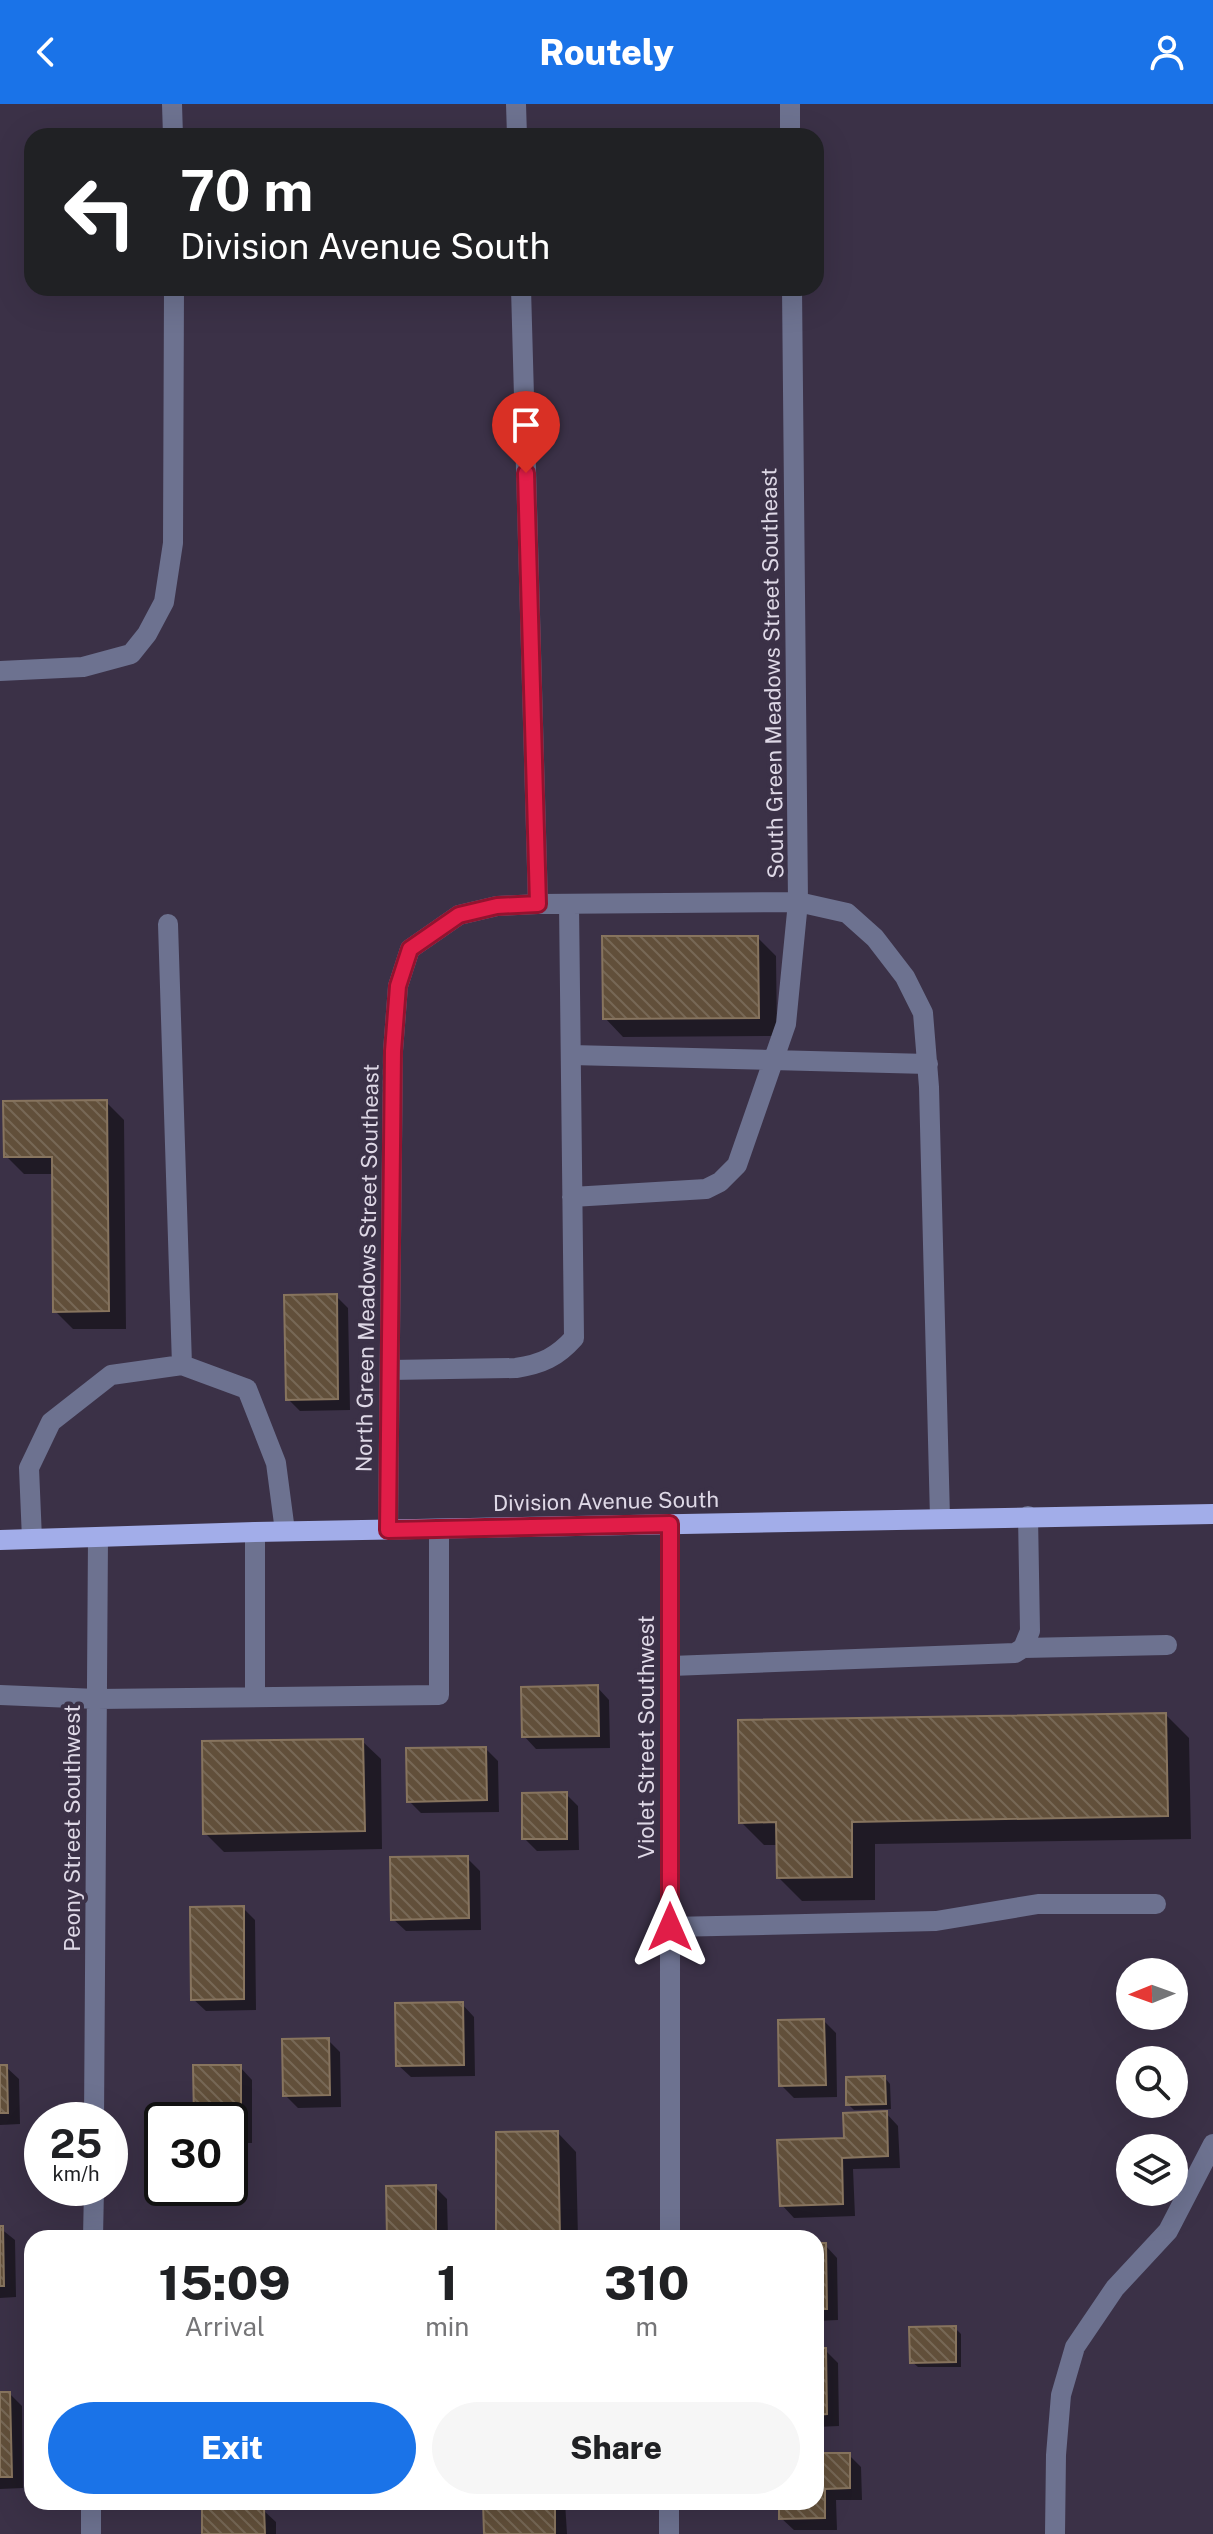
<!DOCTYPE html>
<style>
:root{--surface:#fff;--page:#f6f6f6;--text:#202124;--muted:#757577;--accent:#1a73e8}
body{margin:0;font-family:"Public Sans",sans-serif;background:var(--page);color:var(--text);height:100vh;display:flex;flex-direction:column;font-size:30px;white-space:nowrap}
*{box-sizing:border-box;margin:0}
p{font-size:26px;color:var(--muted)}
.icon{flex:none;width:44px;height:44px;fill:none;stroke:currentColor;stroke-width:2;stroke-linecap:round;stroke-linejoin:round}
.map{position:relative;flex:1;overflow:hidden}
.drawer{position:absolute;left:24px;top:2126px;width:800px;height:280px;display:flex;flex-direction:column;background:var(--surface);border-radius:24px;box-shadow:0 8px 32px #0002}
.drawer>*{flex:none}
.banner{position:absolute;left:24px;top:24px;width:800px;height:168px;border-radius:24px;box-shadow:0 8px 32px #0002;background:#202124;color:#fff;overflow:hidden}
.needle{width:52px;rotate:269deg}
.controls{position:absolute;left:1116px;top:1854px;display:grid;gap:16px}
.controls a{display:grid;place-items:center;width:72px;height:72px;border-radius:50%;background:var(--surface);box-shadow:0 8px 32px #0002;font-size:40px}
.speed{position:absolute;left:24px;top:1998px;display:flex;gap:16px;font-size:40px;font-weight:700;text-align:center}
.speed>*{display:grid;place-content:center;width:104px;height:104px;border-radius:50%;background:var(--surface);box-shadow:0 8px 32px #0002;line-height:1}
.speed small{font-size:20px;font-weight:400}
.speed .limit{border:4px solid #111;border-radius:12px;background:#fff;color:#111}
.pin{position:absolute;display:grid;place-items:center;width:68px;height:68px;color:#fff;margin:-82px -34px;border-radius:50% 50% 50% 0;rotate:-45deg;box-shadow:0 0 8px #0007}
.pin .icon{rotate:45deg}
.me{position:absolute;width:88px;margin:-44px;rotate:0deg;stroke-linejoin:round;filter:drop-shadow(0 0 6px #0008)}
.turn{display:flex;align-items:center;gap:28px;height:168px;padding:0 24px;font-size:36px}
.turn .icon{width:104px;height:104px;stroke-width:2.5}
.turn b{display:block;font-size:56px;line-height:68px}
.eta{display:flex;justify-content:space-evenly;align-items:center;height:136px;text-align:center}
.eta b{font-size:48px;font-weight:800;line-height:56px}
.primary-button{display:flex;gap:16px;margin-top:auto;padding:16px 24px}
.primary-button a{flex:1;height:92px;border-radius:48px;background:var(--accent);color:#fff;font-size:32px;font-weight:800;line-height:92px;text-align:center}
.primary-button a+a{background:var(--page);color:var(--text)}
header{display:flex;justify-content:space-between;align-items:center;height:104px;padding:0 24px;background:var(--accent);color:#fff;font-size:36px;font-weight:800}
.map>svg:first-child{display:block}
</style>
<header><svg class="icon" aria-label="back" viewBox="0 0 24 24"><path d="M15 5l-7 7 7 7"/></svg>Routely<svg class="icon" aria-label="person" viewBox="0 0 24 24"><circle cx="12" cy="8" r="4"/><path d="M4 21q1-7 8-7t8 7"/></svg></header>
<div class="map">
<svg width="1213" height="2430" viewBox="0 0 1213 2430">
<defs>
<pattern id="building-back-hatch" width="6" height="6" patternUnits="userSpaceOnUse" patternTransform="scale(2)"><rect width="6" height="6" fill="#614f3a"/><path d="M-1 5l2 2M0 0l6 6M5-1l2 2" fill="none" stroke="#776856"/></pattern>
</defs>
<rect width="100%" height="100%" fill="#3b3147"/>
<path fill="#0007" d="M758 834 776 852 777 932 623 933 605 914Z
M106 998 124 1016 126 1225H73L55 1207 54 1070H24L6 1052Z
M336 1192 348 1204 350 1306 300 1307 288 1295Z
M597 1583 609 1596 610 1644 536 1645 524 1632Z
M1166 1611 1189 1634 1191 1735 875 1740V1796L802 1797 779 1774 778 1741H764L741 1718Z
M362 1637 381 1655 382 1745 224 1748 205 1729Z
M486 1645 498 1657 499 1708 421 1709 409 1697Z
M566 1690 578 1702 579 1746 537 1747 524 1734Z
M467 1754 480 1767 481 1826 406 1827 393 1815Z
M243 1804 255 1816 256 1906 206 1907 193 1895Z
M462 1900 474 1913 475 1972 411 1973 398 1961Z
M824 1917 836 1929 837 1993 794 1994 781 1981Z
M328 1936 340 1948 341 2003 298 2004 285 1991Z
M0 1963H6L19 1975 20 2020 0 2021Z
M240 1963 252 1976V2039H230V2016H196Z
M885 1974 890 1980 891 2005 854 2006 848 2000Z
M886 2009 898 2022 900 2064 853 2065 855 2112 794 2114 782 2101 846 2036Z
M558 2029 576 2048 578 2134H498Z
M435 2083 447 2095 448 2134H389Z
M0 2124 15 2136 16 2193 0 2194Z
M816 2141H825L837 2154 838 2216 816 2217Z
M955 2224 961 2230V2263H918L912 2258Z
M816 2246H825L838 2259 839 2322 816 2323Z
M0 2290H10L22 2302 23 2384 0 2385Z
M816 2351H849L861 2363 862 2396H836L837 2426H794L781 2414V2398H816Z
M485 2398H565L567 2430H486Z
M263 2406 276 2418V2430H204Z"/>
<path fill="url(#building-back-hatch)" stroke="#87745e" stroke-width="2" d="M602 832H758L759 914 603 915Z
M107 996 109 1207 53 1208 52 1053H4L3 997Z
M337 1190 338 1295 286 1296 284 1191Z
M598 1581 599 1632 522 1633 521 1583Z
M1166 1609 1168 1712 852 1718V1773L777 1774 776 1718 739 1719 738 1616Z
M363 1635 365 1727 203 1730 202 1637Z
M486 1643 487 1696 407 1698 406 1644Z
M567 1688V1735H522V1689Z
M468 1752 469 1814 391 1816 390 1753Z
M244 1802V1895L191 1896 190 1803Z
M463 1898 464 1961 396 1962 395 1899Z
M824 1915 826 1981 779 1982 778 1916Z
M329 1934 330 1991 283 1992 282 1935Z
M0 1961H7L8 2009H0Z
M193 1961H241V2027H230V2016H194Z
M885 1972 886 2000 846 2001V1973Z
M887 2007 888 2052 842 2054 843 2100 780 2102 777 2036 844 2034 843 2009Z
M558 2027 560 2134H496V2028Z
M436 2081V2134H387L386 2082Z
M0 2122H3L4 2182H0Z
M816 2139H826L827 2205H816Z
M956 2222V2258L910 2259 909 2223Z
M816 2244H826L827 2310 816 2311Z
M0 2288H10L12 2373H0Z
M816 2349H850V2384L825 2385V2414L779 2415V2398H816Z
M483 2398H555V2430H484Z
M264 2404 265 2430H202V2405Z"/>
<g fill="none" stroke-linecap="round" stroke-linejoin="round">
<path stroke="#6d7290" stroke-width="20" d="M172 0 173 32
M516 0 517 32
M790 0V32
M521 184 538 800
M0 567 83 563 131 550 147 530 164 498 173 439 174 184
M168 820 182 1261
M571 951 928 960
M572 1093 706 1085 720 1078 737 1061 786 920 798 798 792 184
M390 1266 516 1264C542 1260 557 1253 574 1234L569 800
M388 1426 393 947 398 882 410 845 459 811 497 802 538 800 798 798 847 809 875 834 905 873 923 909 929 983 940 1414
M32 1435 29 1364 51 1318 111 1271 182 1261 247 1285 276 1359 285 1427
M1023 1544 1167 1541
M671 1562 1015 1549 1023 1544 1030 1527 1028 1412
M0 1591 97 1595 439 1591V1425
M255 1592V1428
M670 1823 936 1817 1038 1800H1156
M94 2016 98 1433
M93 2134 94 2084
M670 2134V1420
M91 2430V2398
M669 2430V2398
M1055 2430 1056 2351 1061 2291 1075 2243 1115 2184 1168 2127 1213 2040"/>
<path stroke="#a2ade9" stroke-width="20" d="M0 1436 255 1428 1213 1410"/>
</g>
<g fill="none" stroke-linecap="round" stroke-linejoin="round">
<g stroke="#92132f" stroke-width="20">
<path id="route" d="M526 369 538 800 497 802 459 811 410 845 398 882 393 947 388 1426 670 1420V1823"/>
</g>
<use href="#route" stroke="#e11d48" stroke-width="14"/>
</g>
<g text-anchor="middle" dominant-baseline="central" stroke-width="8" stroke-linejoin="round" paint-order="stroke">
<g font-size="22" fill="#ded8e6" stroke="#3b3147">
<text transform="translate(772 569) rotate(-91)">South Green Meadows Street Southeast</text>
<text transform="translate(367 1164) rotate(-89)">North Green Meadows Street Southeast</text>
<text transform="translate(606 1397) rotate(-1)">Division Avenue South</text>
<text transform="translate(646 1633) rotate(-90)">Violet Street Southwest</text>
<text transform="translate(72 1724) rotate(-90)">Peony Street Southwest</text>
</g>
</g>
</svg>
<div class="controls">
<a><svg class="needle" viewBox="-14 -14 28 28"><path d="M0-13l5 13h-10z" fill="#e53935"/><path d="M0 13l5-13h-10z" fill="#757577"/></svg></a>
<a><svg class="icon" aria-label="search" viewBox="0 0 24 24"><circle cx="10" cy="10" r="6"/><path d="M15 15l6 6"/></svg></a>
<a><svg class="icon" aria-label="layers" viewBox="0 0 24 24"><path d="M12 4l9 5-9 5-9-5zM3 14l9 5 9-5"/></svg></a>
</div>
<div class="speed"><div>25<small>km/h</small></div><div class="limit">30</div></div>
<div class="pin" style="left:526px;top:369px;background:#d93025"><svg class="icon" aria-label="arrive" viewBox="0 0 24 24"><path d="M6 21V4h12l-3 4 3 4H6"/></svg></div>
<svg class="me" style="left:670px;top:1823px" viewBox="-20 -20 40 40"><path d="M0-17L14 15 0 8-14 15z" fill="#e11d48" stroke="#fff" stroke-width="4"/></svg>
<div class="banner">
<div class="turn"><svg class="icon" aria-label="left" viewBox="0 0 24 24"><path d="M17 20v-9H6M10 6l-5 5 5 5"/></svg><div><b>70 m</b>Division Avenue South</div></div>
</div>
<section class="drawer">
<div class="eta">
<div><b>15:09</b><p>Arrival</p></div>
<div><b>1</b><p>min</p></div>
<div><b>310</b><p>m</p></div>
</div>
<div class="primary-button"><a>Exit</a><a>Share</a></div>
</section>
</div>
